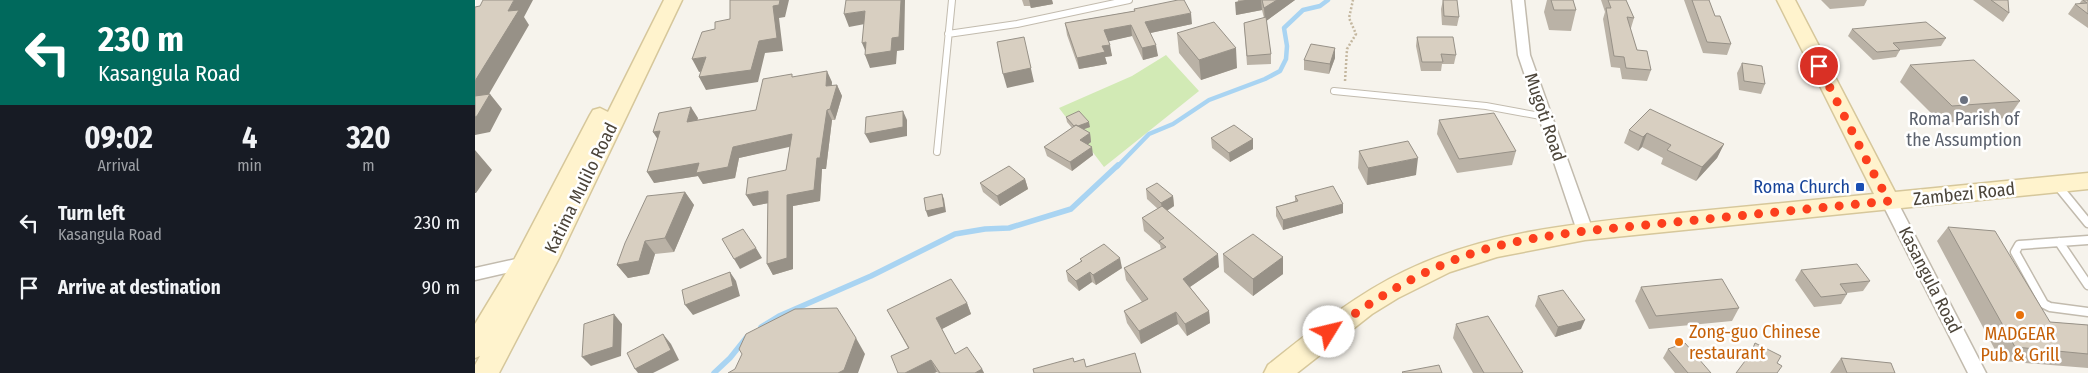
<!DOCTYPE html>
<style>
:root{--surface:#171b24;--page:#242831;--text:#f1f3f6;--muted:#9ea1a6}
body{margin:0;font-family:"Fira Sans Condensed",sans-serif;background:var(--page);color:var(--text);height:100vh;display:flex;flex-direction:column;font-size:19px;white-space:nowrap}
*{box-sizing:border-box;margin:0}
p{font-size:16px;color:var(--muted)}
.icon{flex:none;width:28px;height:28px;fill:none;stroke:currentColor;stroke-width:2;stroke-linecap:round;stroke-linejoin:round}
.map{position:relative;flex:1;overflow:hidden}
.side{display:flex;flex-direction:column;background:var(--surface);width:475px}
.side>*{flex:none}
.hud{background:#00695c;color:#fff;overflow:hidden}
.pin{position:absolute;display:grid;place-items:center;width:42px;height:42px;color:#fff;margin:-21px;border:2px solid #fff;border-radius:50%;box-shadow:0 1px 5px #0007}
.me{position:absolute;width:55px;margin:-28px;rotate:54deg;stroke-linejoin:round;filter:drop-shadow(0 0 4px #0008)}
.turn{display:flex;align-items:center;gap:18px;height:105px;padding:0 15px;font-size:22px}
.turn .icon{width:65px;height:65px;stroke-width:2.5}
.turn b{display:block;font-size:35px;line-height:42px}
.eta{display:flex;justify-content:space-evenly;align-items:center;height:85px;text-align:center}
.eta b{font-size:30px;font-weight:700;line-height:35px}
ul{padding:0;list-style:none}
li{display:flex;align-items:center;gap:15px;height:65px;padding:0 15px}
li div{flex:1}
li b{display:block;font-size:19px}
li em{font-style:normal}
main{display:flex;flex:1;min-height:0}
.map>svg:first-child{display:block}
</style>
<main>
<section class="side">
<div class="hud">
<div class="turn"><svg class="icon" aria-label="left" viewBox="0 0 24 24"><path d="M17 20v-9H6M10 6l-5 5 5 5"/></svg><div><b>230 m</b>Kasangula Road</div></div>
</div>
<div class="eta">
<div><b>09:02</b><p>Arrival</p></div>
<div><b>4</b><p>min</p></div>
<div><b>320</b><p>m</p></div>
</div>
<ul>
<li><svg class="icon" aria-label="left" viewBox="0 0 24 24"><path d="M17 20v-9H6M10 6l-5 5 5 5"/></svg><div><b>Turn left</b><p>Kasangula Road</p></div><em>230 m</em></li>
<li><svg class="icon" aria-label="arrive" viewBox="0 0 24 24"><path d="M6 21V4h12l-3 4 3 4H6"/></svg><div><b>Arrive at destination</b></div><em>90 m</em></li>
</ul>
</section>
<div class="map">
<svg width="1613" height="373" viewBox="0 0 1613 373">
<rect width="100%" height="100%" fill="#f6f3ec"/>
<path fill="#d2eab5" d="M691 55 724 91 629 167 584 108 657 76Z"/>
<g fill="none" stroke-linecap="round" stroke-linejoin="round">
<path stroke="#a9d4f2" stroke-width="4.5" d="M642 167 674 134 698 124 734 100 790 79 805 71 811 59 812 46 809 28 828 10 845 6 853 0"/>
<path stroke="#a9d4f2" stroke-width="5.5" d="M286 327 304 316 396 276 480 234 510 229 534 228 596 209 643 165
M239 373 255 358 271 338"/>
<g stroke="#c2bbae" stroke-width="8">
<path id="service-far1" d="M473 34 542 24 654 0
M859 91 1011 106 1071 117
M462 152 477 0"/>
</g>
<g stroke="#c2bbae" stroke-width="11">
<path id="service" d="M1582 185 1613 223
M1613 240 1544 245 1540 252 1569 304 1575 307 1613 312
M1584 242 1613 285"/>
</g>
<g stroke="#c2bbae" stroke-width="3">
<path id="minor" d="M1037 0H1049L1055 55 1118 231 1116 235 1110 237 1104 235 1102 231 1043 55Z
M1414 196 1419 197 1422 201 1511 373H1493L1406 201 1409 197Z
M55 256 61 258 63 262 61 266 0 280V268Z"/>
</g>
<g stroke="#d6c79b" stroke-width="3">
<path id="secondary" d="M189 0H207L84 258 24 373H0V365L5 356 0 358V324L40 258 115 115 118 110 125 108 133 112Z
M1302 0H1320L1420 192 1613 173V189L1110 240 1022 257 975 272 923 298 897 314 822 373H789L793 365C837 330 880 295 930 271 1013 231 1105 223 1195 214 1263 207 1331 201 1399 194Z"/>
</g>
<path stroke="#c4b79f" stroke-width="2.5" stroke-dasharray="2 2" stroke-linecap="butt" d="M870 81 872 49 881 34 874 18 878 0"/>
<use href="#service-far1" stroke="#fff" stroke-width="6"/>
<use href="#service" stroke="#fff" stroke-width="8"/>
<use href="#minor" fill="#fff" fill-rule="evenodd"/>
<use href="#secondary" fill="#fff3cd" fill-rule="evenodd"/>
</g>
<path fill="#bab2a6" d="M547 0H577L578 4 556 8 555 6H549Z
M763 0H820L791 21 796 54V64L772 65 769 23 789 18 787 10 761 15Z
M968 0 984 17 982 26 967 25 966 9Z
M1072 0H1098L1101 10 1096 31 1074 30 1069 12Z
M1126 0H1151L1159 18 1156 28H1155L1162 50 1176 70 1172 81 1147 79 1145 68 1136 67 1128 19 1130 12Z
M1209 0H1234L1240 16 1256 44 1252 55 1228 53Z
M1346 0H1392L1389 6 1355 9Z
M1498 0H1533L1534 13 1528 22Z
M1607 0H1613V28L1593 14 1600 4H1604Z
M659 9 717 24 675 33 683 56 668 60 657 36 633 41 637 56 630 57 632 64 604 69 592 35 590 23 659 11Z
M1377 29 1471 38 1466 46 1425 50 1421 57 1398 60 1373 36Z
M702 33 762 68 726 80 704 53Z
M942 37 981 55 979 64H967L966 71H946L941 46Z
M860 48V58L854 74 829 70V60Z
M1267 63 1290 84 1286 94 1264 90 1262 73Z
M1435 65 1545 101 1533 118 1466 123 1425 82Z
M318 77 357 82 356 86 362 85 367 96 360 120H357L351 169H347L345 201 318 206V269L298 275 292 264 293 203 278 206 311 170 315 146 264 158 260 178 228 184 223 176 179 183 183 138 178 132 223 118 222 120 281 110Z
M591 117 615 127 609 129 615 133 616 142 613 144 618 155 597 171 572 156 569 147 597 128 592 122Z
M964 120 1041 151 1037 165 982 173 962 134Z
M1154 130 1249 144 1242 158 1221 181 1186 164 1188 158 1167 147 1163 151 1149 143Z
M736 138 778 139V149L755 162 737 148Z
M884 151 941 175 892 185 883 168Z
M550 179 553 189 525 206 508 192 505 183Z
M671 189 698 196 699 206 692 211 744 267 715 287 734 311 735 323 712 336 703 324 666 344 652 323 649 311 667 302 651 280 649 268 686 250 685 245 669 231 667 218 683 209 672 199Z
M210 192 219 205 199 252 180 254 174 274 153 278 142 265Z
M820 196 868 213 808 230 801 216V207L820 201Z
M1473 227 1575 322 1613 325V368L1526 361 1462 241Z
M748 254 808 257V274L778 296 749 272Z
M605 259 647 268 621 285 617 282 604 291 593 281 591 271 606 261Z
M1326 270 1395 281 1388 291 1372 293V294L1366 304 1339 307 1320 280Z
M1166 287 1264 308 1257 321 1174 329 1160 301Z
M1063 296 1106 329 1080 337 1060 306Z
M492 303 496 314 467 329 480 354 507 369 509 373H463L462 372 459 373H423L433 348 412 310Z
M981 324 1048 372 1047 373H998L978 338Z
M1193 349 1236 373H1200L1188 358Z
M1366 358 1420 373H1355Z"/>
<path fill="#979187" d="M39 0H58L49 17 54 25 3 113 0 110V81L33 11Z
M305 0H314L310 17 304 18 308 51 290 53 283 82 231 90 224 77 284 41 298 6Z
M426 0H430L429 50 422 51 421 64 395 68 390 55H392L387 43 417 38Z
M554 0H577L578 4 556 8Z
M770 0H786L787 10 761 15 760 2Z
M802 0H820L790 22 789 8Z
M390 11 395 23 374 27 369 14Z
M716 13 717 24 671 34 670 22Z
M656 25 657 36 631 42 629 30Z
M635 45 637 56 630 57 632 64 604 69 602 58 627 46Z
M681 45 683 56 668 60 667 48Z
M761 48 762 68 726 80 724 60Z
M860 48V58L854 74 855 64Z
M552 51 559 82 532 88 528 74Z
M231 57 237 70 224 72 217 59Z
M352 71 357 82 356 97 351 86Z
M362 85 367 96 360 120 355 109Z
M15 94 27 109 15 132 0 135V117Z
M216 107 223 118 219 133 212 122Z
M352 110 357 120 351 169H347L345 201 318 206V269L298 275 292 264 312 195 342 158Z
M428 111 432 120V136L395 143 390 134Z
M614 122 615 127 601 132 600 127Z
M185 131V143L178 132Z
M615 133 616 142 607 149 605 140Z
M1172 133 1167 147 1163 151 1168 137Z
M317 134 323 145 264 158 260 178 228 184 223 176 179 183 172 172 258 147Z
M778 139V149L755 162 754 153Z
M1249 144 1242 158 1221 181 1227 167Z
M617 147 618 155 597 171 595 162Z
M0 150 17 170 1 193H0Z
M943 158 941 175 892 185 893 168Z
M550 179 553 189 525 206 522 196Z
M293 191 300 202 278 206 271 195Z
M210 192 219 205 199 252 190 238Z
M467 194 469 199 471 212 453 217 451 211Z
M698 196 699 206 688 213 686 203Z
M868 204V213L808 230V220Z
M170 241 180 254 174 274 153 278 142 265Z
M281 248 287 258 265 269 259 259Z
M743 254 744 267 709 291 708 279Z
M808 257V274L778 296V279Z
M645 258 647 268 621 285 618 275Z
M255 272 261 281 265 296 218 315 210 305Z
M615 272 617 282 604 291 601 281Z
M492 303 496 314 467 329 461 318Z
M734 311 735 323 712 336 710 324Z
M701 312 703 324 666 344 664 331Z
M139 314 147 324 146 356 116 366 107 357Z
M1110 320 1106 329 1080 337 1083 327Z
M188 334 196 344 204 360 178 373H163L160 369Z
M381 338 390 354 383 373H363Z
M456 360 462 372 459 373H430Z
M507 369 509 373H500Z"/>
<path fill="#d8cfc1" stroke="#979187" d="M8 0H39L33 11 44 10 0 81V7L5 6Z
M255 0H305L304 5 298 6 302 38 284 41 276 70 224 77 231 57 217 59 227 32 240 29V22L255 19Z
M371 0H426L424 37 417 38 416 51 390 55 391 42 387 43 390 11 369 14Z
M703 0H709L716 13 670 22 681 45 667 48 656 25 629 30 635 45 627 46 630 52 602 58 590 23 660 11 659 9Z
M787 0H802L789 8Z
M968 0H982L984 17 969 16Z
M1076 0H1098L1101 10H1079Z
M1133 0H1151L1159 18 1152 17 1162 50 1172 51 1176 70 1151 68 1149 57 1139 56 1131 8H1136Z
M1217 0H1234L1240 16H1245L1256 44 1232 42Z
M1516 0H1533L1534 13Z
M1608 0H1613V14L1600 4 1612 3Z
M791 17 796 54 772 56 769 23Z
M739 22 761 48 724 60 702 33Z
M1451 22 1471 38 1418 43 1425 50 1402 52 1377 29Z
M549 37 556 68 528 74 522 42Z
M942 37H978L981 55 966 54 968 62H947Z
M836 44 860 48 855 64 829 60Z
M1499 60 1545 101 1477 106 1435 65Z
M1267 63 1287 66 1290 84 1269 81Z
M352 71 351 86 362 85 355 109 352 110 345 158H342L339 190 312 195V258L292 264 293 191 271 195 273 178 311 170 317 134 258 147 253 167 221 173 224 163 172 172 185 131 178 132 184 113 216 107 212 122 281 110 288 79 317 74V77Z
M15 94 2 116 0 117V96Z
M1175 109 1249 144 1227 167 1192 150 1196 145 1172 133 1168 137 1154 130Z
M428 111V127L390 134 391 117Z
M604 111 614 122 603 126 601 125 599 126 591 117Z
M1019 113 1041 151 984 159 964 120Z
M601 125 615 133 605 140 617 147 595 162 569 147Z
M759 125 778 139 754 153 736 138Z
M933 141 943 158 893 168 884 151Z
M534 166 550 179 522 196 505 183Z
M682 183 698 196 686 203 671 189Z
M858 186 868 204 808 220 801 207 823 201 820 196Z
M210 192 190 238 170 241 164 261 142 265 150 243 172 196Z
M467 194 469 207 451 211 449 198Z
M687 206 743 254 708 279 734 311 710 324 701 312 664 331 649 311 673 299 649 268 691 247 684 241 689 238 667 218Z
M1473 227 1520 231 1575 322 1613 325V354L1540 347Z
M268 229 281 248 259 259 247 239Z
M778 234 808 257 778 279 748 254Z
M629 244 645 258 618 275 615 272 601 281 591 271 607 261 605 259Z
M1382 264 1395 281 1365 284 1372 294 1346 297 1326 270Z
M255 272 258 286 210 305 207 290Z
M476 279 492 303 461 318 480 354 492 347 507 369 500 373H465L456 360 430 373H423L416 356 434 348 412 310Z
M1247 279 1264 308 1181 316 1166 287Z
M1088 290 1110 320 1083 327 1063 296Z
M362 308 381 338 369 370 363 373H253L260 369 267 354 264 349 271 334 320 309Z
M139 314 138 347 107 357 109 324Z
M1013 316 1048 372 1045 373H1009L981 324Z
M188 334 196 350 160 369 152 353Z
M1210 343 1236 373H1213L1193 349Z
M1280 343 1306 356 1302 363 1307 366 1302 373H1261L1276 353Z
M660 353 666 373H559L558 369 598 358 599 362 609 359 611 367Z
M1366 358 1416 363 1420 373H1372Z
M964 365 967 373H928L927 372Z"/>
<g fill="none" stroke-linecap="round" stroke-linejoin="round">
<path stroke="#fc3f1d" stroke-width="9" stroke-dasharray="0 16.2" d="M854 332C899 299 945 271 998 253 1034 241 1072 236 1110 231L1414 201 1394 165 1344 66"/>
</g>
<circle fill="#6b7280" stroke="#fff" stroke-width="2" cx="1489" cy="100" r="5"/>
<rect fill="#1a4fb4" stroke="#fff" stroke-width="2" x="1380" y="182" width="10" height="10" rx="2.5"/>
<g fill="#e8710a" stroke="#fff" stroke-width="2">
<circle cx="1545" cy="315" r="5"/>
<circle cx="1204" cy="342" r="5"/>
</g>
<g text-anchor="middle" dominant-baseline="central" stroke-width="5" stroke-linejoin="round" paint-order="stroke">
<g font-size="18" fill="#4b4439" stroke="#fff">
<text transform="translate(1070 117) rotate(71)">Mugoti Road</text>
<text transform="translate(106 188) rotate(-64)">Katima Mulilo Road</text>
<text transform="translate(1489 194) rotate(-6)">Zambezi Road</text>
<text transform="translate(1455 280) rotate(63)">Kasangula Road</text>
</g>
<g font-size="18" fill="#5b616d" stroke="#fff">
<text x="1489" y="119">Roma Parish of<tspan x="1489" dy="21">the Assumption</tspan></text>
</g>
<g font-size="18" fill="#164399" stroke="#fff" text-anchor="end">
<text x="1375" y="187">Roma Church</text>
</g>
<g font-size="18" fill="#c56008" stroke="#fff" text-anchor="start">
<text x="1214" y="332">Zong-guo Chinese<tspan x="1214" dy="21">restaurant</tspan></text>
<text x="1545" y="334" text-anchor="middle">MADGEAR<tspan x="1545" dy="21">Pub &amp; Grill</tspan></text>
</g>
</g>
</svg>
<div class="pin" style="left:1344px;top:66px;background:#d93025"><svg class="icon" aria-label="arrive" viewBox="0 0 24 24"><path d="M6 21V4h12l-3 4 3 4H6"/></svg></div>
<svg class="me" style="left:854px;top:332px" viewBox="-20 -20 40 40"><circle r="19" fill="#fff"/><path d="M0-13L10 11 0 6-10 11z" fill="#fc3f1d"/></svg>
</div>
</main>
